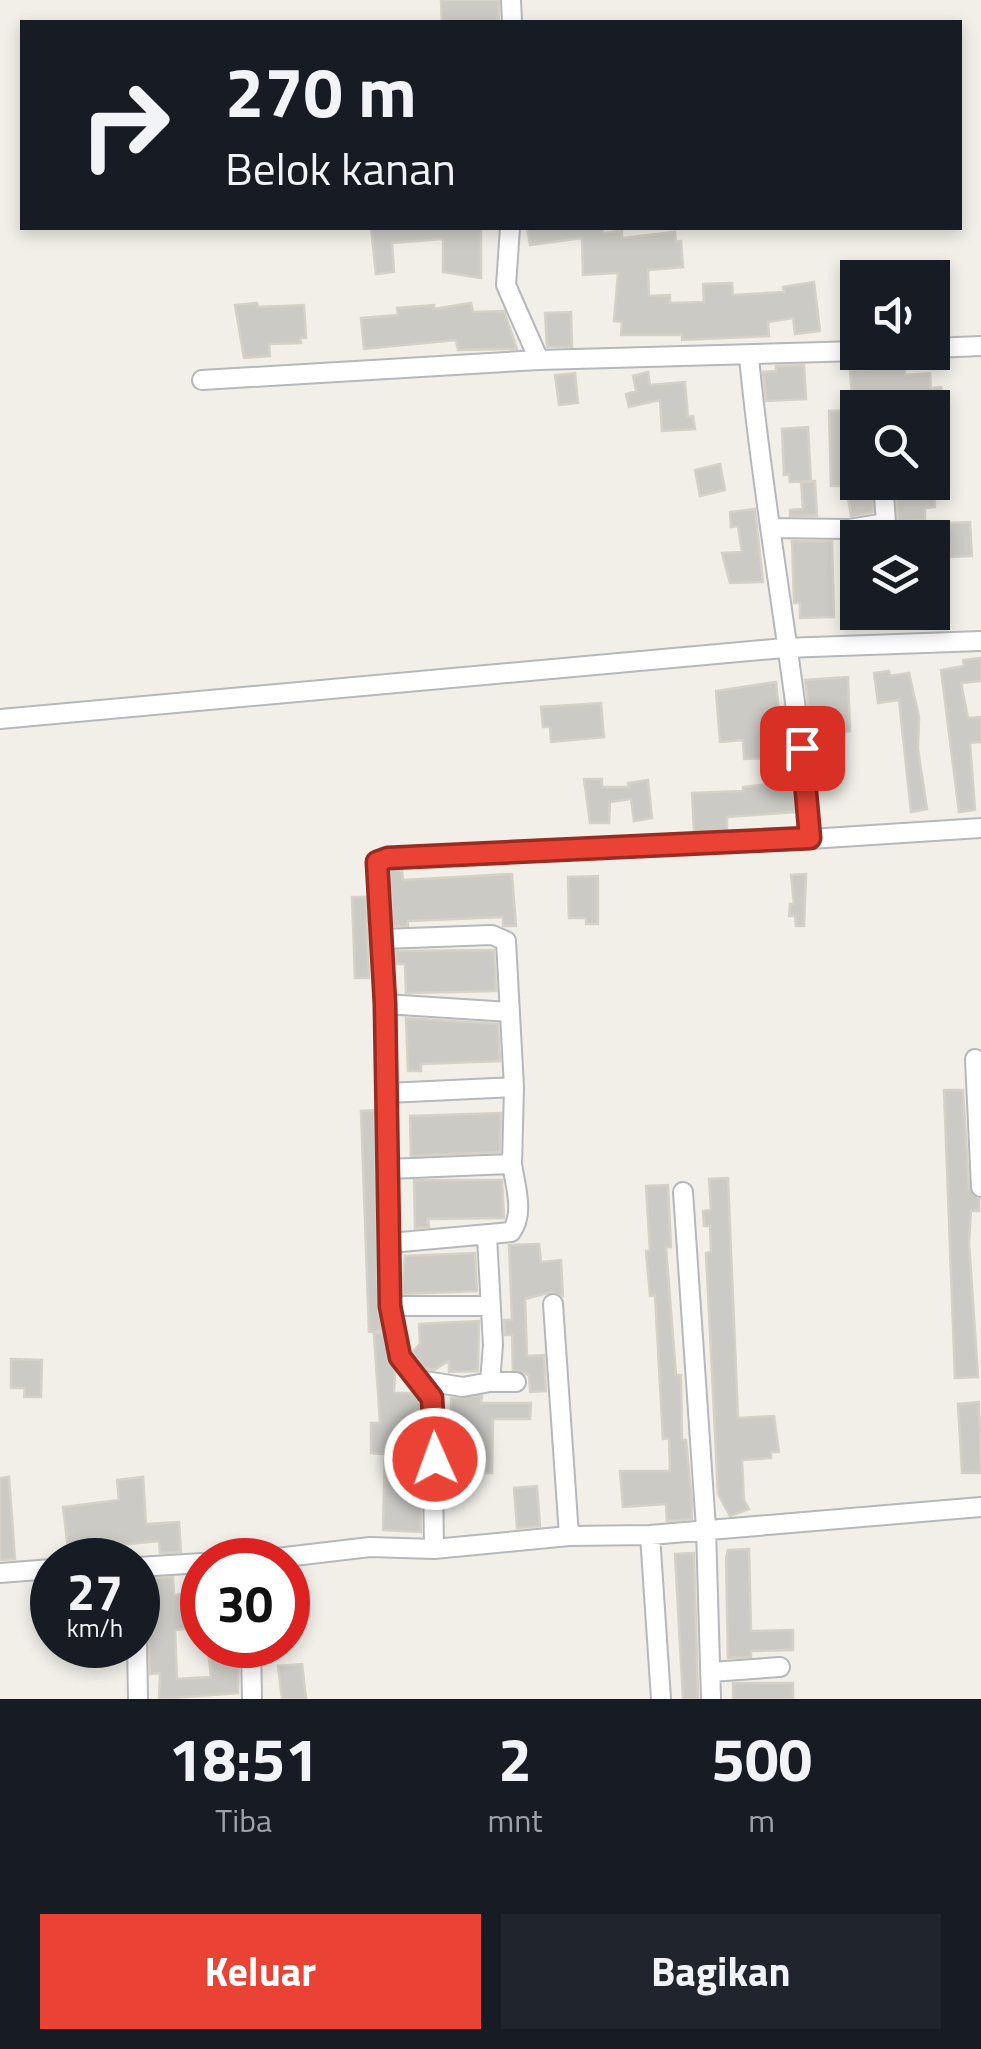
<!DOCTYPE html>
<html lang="id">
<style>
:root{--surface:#171b24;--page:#20242c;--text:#f1f3f6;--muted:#9ea1a6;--accent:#ea4335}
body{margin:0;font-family:"Titillium Web",sans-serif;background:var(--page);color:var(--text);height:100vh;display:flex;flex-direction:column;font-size:38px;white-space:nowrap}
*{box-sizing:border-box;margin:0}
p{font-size:32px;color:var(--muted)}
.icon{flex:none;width:55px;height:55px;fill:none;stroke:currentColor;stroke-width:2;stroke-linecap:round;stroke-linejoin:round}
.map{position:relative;height:1699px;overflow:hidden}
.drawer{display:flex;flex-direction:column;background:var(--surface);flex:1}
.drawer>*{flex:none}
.top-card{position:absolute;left:20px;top:20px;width:942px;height:210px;border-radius:0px;box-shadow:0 5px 15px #0003;background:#171b24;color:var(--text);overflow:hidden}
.tools{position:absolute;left:840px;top:260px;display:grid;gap:20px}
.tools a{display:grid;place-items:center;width:110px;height:110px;border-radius:0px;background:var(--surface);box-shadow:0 5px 15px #0003;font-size:50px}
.speed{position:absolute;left:30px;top:1538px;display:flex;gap:20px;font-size:50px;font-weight:700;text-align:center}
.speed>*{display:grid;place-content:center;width:130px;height:130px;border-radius:50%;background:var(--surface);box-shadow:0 5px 15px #0003;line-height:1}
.speed small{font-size:25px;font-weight:400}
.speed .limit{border:15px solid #d22;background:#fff;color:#111}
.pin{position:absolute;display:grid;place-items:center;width:85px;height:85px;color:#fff;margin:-42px;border-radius:20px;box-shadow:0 5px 15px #0006}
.me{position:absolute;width:110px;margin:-55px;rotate:358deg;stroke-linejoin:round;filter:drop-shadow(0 0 8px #0008)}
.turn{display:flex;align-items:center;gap:35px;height:210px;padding:0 40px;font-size:45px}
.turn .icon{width:130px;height:130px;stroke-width:2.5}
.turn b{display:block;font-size:70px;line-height:85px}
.eta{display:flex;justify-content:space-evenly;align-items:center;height:170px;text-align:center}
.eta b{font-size:60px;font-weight:700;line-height:70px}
.primary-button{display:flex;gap:20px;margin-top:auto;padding:20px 40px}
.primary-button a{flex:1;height:115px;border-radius:0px;background:var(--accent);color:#fff;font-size:40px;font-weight:700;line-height:115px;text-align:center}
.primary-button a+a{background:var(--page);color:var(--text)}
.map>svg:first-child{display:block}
</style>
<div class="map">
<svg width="981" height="1699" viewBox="0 0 981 1699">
<rect width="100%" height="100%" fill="#f1efe8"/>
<path fill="#cccac5" stroke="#d6d1c6" stroke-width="2.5" d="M441 0H499V22H442Z
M371 228H481V278L443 272V239L392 243 394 272 376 274Z
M527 228H602L603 233 622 231V238L675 232 676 242 681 241 683 267 648 270 649 296 670 295V303L704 302 703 284 732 283 733 295 784 292 783 287 814 282 820 331 795 334 793 318 768 322 769 336 682 340V335H621L622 322 614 321 618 273 583 275 582 238 530 245Z
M257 303 258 307 304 305 306 338H300L301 343 269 344 270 356 244 358 235 305Z
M471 303 473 312 504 311 517 349 458 350 456 340 364 349 361 318 398 315 397 308 434 305V309Z
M571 312 572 347H547L545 313Z
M804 365 806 399 766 401 763 372 776 371V366Z
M905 368V375L930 373 931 388 941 387 943 401 932 402 933 408H853L850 370Z
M648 372 650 385 685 382 688 417 693 416 695 429 662 431 660 400 629 407 626 394 636 391 633 376Z
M575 373 578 403 559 405 555 375Z
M858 410V482H934L935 507 925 508V520L898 521 896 493 889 483 873 489V512L851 516 846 486H831L829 411Z
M808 427 811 481 790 482 789 474 784 475 782 429Z
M720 464 725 490 700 496 695 470Z
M815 481 817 516H790V510L803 509 801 482Z
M755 509 763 582 730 583 722 553 742 552 738 526 731 527 730 512Z
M970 522 972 556 950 557 948 523Z
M792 541H832L834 617 800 618V603H794Z
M981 658V681L961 683 968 718 981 717V742L970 743 975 810 959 812 941 670 964 666 963 660Z
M889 671 890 676 909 673 919 717 918 749 927 809 911 812 899 700 878 703 874 673Z
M848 677 850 731 820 734 818 709 809 710 805 680Z
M776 682 783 751 767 752V758L744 759 743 740 720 742 716 691Z
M601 703 604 737 551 742 550 727H543L541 707Z
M584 779H602V787H629L628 783 648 780 652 818 634 821 631 799 610 802 609 823H590Z
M792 781 795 812 727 817V830L694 832 692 793 743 791V787Z
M402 870 403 880 512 874 516 926H503V917L408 921V926H393L390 871Z
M806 874 804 926H796L795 916H789L790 904H794L791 875Z
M598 876V924H586V918H569L568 877Z
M352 897H366L369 978H355Z
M494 950 496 991 406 993 405 964H395V951Z
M406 1018 498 1024 500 1061 421 1064V1071H408Z
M944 1090H963L969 1188 979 1199V1211H971L969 1243 978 1377 955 1378Z
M374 1110 378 1306 382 1331 369 1332 361 1111Z
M501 1113 500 1152 411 1156 410 1116Z
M728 1178 738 1418 774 1416 779 1452H771V1458L742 1460 744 1500 749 1509 730 1516 718 1494 706 1253 711 1252 710 1226H704L703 1211 711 1210 709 1179Z
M414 1180H502L504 1218 428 1219 429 1227 415 1228Z
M668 1185 671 1247H666L676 1375H681L682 1440H686L692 1501V1519L667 1521 666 1504 623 1507 620 1471H670L669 1438 663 1439 655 1295 650 1296 646 1251H650L646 1186Z
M539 1244 541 1262 561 1260 563 1296 551 1292 525 1299 527 1356 544 1355 546 1391 530 1392 529 1375 513 1370 512 1335H505L504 1320H512L509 1245Z
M475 1253 477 1291 402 1294 405 1256Z
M479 1321 478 1371 449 1372V1361L434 1370 425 1368 412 1352 420 1344 419 1324Z
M374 1333H383L395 1371 394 1393H413L420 1401 421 1532 383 1530 385 1454 371 1453V1423H380Z
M11 1359 42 1360 41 1397H24L25 1388H11Z
M482 1396 481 1403H531L530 1419H493L492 1473H470V1468H454V1459H445V1413H451V1398Z
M979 1402 981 1473H962L958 1404Z
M9 1477 15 1559 0 1560V1478Z
M143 1477 146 1524 179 1522 181 1552 160 1553 159 1541 118 1545V1558H69L63 1507 119 1500 117 1480Z
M537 1486 540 1526 517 1528 514 1488Z
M749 1549 751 1631 793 1630V1650L751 1651V1657L728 1658 726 1558 728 1550Z
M694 1553 698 1699H683L675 1554Z
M173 1577 174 1595 202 1592V1627L175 1630 177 1679 211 1677 208 1650 239 1647 238 1693 159 1699 160 1673 150 1674 149 1644 142 1634 139 1579Z
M302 1664 306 1699H282L278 1666Z
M733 1683H793V1699H733Z"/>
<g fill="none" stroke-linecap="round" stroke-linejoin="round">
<g stroke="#b5b8bc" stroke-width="22">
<path id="minor" d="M511 0 512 22
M510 228 506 285 539 360 858 351
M932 348 981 346
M749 357C764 518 797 677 810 839L981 828
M202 380 539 360
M770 528 849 529 886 523 884 495
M0 719 784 648 981 641
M382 939 492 935 506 941 514 1087 512 1164
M385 1004 510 1012
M975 1059 981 1187
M387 1093 514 1087
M388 1169 512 1164C515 1185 525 1214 511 1232L390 1243
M683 1192 706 1528 711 1699
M553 1304 569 1536
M390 1306H490
M419 1380 463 1387 490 1382 493 1345 487 1237
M490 1382H516
M650 1535 661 1699
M434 1549 432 1397 400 1357 390 1306 385 1004 377 862 388 858 810 839
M260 1560 370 1547 434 1549 569 1536 650 1535 981 1507
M138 1567 202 1563
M0 1573 52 1569
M137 1645 138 1699
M251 1645 252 1699
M711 1672 780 1667"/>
</g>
<use href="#minor" stroke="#fff" stroke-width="18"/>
</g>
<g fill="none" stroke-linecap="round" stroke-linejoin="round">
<g stroke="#982c22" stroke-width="25">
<path id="route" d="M435 1459 432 1398 400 1357 390 1306 385 1004 377 862 388 858 810 838 802 748"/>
</g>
<use href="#route" stroke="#ea4335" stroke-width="18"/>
</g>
</svg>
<div class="tools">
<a><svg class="icon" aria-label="sound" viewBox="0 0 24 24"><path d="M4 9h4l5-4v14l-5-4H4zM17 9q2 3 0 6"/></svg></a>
<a><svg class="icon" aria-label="search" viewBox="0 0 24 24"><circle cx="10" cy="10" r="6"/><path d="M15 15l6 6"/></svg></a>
<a><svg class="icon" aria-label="layers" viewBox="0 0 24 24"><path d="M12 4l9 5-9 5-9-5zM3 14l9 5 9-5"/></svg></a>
</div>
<div class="speed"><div>27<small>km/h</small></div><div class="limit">30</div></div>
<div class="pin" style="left:802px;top:748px;background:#d93025"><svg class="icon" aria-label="arrive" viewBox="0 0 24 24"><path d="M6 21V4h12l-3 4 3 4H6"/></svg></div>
<svg class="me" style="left:435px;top:1459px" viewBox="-20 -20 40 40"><circle r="17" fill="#ea4335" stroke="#fff" stroke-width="3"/><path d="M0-11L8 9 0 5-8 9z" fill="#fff"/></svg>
<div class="top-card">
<div class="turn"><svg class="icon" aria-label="right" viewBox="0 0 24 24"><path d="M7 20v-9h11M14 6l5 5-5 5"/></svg><div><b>270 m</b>Belok kanan</div></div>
</div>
</div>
<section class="drawer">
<div class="eta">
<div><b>18:51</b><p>Tiba</p></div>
<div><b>2</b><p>mnt</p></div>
<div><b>500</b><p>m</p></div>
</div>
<div class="primary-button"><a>Keluar</a><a>Bagikan</a></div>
</section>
